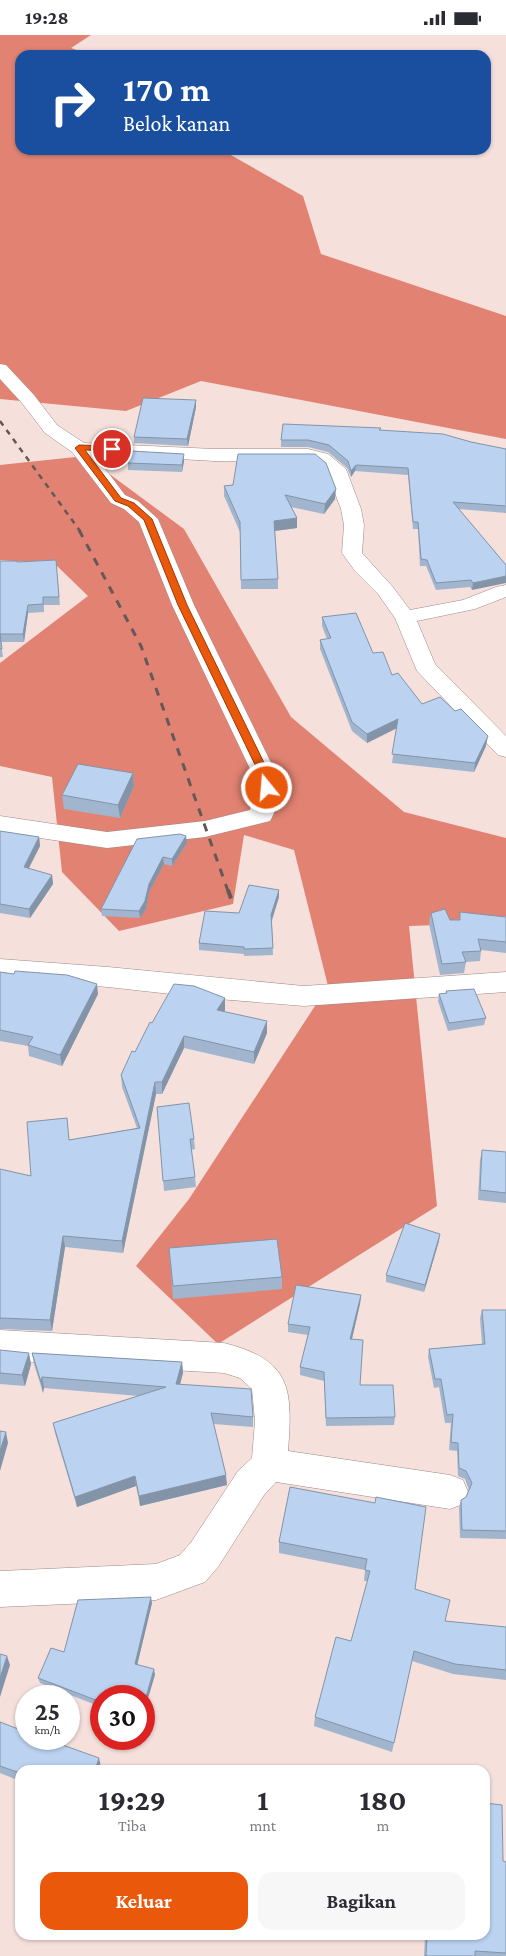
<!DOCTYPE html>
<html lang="id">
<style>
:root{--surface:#fff;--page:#f7f7f7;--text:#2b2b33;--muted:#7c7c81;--accent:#ea580c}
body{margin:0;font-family:"Crimson Pro",serif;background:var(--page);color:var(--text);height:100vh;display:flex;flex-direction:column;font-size:19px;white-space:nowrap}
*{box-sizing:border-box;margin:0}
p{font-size:16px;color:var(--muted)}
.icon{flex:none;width:28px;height:28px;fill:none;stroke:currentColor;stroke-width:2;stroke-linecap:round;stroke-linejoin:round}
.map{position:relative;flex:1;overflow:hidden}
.sheet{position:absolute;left:15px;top:1730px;width:475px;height:175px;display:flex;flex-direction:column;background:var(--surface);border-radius:15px;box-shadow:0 1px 4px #0004}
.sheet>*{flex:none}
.banner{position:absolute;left:15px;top:15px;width:476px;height:105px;border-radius:15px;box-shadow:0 1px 4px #0004;background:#1a4fa0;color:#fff;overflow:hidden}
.speed{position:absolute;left:15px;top:1650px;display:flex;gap:10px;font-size:25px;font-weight:700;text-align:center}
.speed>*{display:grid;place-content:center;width:65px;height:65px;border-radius:50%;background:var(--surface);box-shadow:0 1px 4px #0004;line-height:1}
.speed small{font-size:12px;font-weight:400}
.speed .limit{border:8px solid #d22;background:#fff;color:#111}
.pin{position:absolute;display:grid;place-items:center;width:42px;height:42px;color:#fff;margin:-21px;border:2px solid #fff;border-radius:50%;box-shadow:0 1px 5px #0007}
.me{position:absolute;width:55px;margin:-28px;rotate:343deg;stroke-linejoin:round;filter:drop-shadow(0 0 4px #0008)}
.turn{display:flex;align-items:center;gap:18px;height:105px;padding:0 25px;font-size:22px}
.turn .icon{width:65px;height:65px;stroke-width:2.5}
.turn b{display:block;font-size:35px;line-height:42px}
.eta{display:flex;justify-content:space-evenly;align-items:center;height:85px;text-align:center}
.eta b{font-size:30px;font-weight:700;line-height:35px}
.action{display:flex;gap:10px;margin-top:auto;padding:10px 25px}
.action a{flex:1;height:58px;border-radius:15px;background:var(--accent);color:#fff;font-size:20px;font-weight:700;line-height:58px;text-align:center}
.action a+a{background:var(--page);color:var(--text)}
.status{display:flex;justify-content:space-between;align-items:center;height:35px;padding:0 25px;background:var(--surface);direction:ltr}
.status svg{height:14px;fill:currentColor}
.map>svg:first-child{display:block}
</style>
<div class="status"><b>19:28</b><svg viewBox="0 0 49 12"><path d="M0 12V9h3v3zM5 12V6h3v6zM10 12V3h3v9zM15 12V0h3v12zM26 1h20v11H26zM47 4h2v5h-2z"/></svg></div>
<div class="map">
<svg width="506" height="1921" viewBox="0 0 506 1921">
<rect width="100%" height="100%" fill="#f5e0dc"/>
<path fill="#e18272" d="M0 0H91L71 13 91 20H20V115H222L303 161 321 219 506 281V404L201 346 126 376 0 364Z
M85 421 184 494 291 682 404 777 506 803V881L498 888 409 891 437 1171 218 1309 136 1231 189 1164 328 951 294 815 244 800 233 869 119 896 62 837 52 742 0 731V628L88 561 55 529 0 525V430Z"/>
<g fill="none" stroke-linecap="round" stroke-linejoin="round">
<g stroke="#9c8986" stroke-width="1">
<path id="street" d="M0 329 6 330 34 360 57 390 84 408 214 414H308L328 419 346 434 361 474 364 490 362 518 392 551 410 575 463 565 496 552 506 550V562L475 574 417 586 435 629 506 701V722L498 720 417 636 395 583 378 559 355 536 342 518 344 490 341 474 327 437 315 427 214 426 94 419 125 460 138 466 158 484 194 570 277 740C279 755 278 773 270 786L205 802 107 813 0 797V781L107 797 205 786 250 775 255 753 253 740 172 570 139 487 124 474 111 468 72 417 45 398 22 368 0 344Z
M0 924 108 932 304 951 506 937V957L304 971 206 963 108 952 0 944Z
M0 1295 224 1308C291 1325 293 1353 288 1416L450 1440 463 1445 468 1457 463 1469 450 1474 276 1447 264 1460 218 1532 205 1547 156 1565 0 1572V1536L156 1529 180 1520 192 1506 238 1436 252 1423 255 1386 252 1354 240 1343 224 1338 0 1325Z"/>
</g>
<use href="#street" fill="#fff" fill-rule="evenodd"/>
<path stroke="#645957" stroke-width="2.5" stroke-dasharray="5.5 5.5" stroke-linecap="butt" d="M0 386 80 496"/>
<path stroke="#645957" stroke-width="3" stroke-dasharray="8 8" stroke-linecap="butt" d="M79 495 141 611 228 856"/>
<path stroke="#645957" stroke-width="4" stroke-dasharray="9 9" stroke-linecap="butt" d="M228 855 233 869"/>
</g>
<path fill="#a1b5ce" d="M196 372 188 411 134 408V402Z
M381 393 380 395 471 407 506 414V478L459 474 506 530 472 555 470 552 436 555 426 531H420L418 494H413L408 440 355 436 351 442 347 433 328 417 308 412H281V405Z
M184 426 182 437 128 435V428Z
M233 450 335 464 324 479 291 472 297 483V493L275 496 278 544V554H241L240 497 224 461V451Z
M56 525 60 570H44V577L28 578 24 607H1L3 622H0V526L17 527Z
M322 582 373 618 392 640 422 669 486 711 474 737 392 728 397 693 367 708 352 696 320 614V605L327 604 322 591Z
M133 738 134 751 120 783 64 774 62 760Z
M0 796 39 802 40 811 28 834 52 840 53 849 30 883 0 878Z
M137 804 187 808 172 831 164 829 149 857 146 874 140 883 102 881 101 874Z
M279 855V862L272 886 273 920 244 921V919L199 915V908L239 878Z
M431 878 450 885 506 882V918L481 915 480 926 466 927 464 938 440 940 429 889Z
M0 937 98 959 62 1031 29 1021 28 1011 0 1006Z
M446 956 486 983 484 990 448 996 438 966 439 959 446 958Z
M225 963V975L224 977 267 998 254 1029 184 1013 162 1059H156L123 1218 65 1212 52 1296 0 1294V1134L31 1141 67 1083 69 1105 137 1093 122 1052 121 1040 135 1017 152 988Z
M157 1072 194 1104 195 1114 191 1115 195 1142 196 1152 164 1156Z
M482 1115 506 1117V1168L478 1165 480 1125Z
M439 1206 424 1257 386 1247V1240Z
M169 1213 282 1242V1254L173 1264Z
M361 1260 360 1269 352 1304 360 1350 395 1382 394 1390 326 1391 324 1346 300 1340V1332L308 1300 288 1297V1289Z
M482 1275H506V1504L460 1503 459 1473 461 1465 466 1462 469 1455 465 1444 458 1441 457 1416 449 1415 451 1388H445L439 1352 434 1353 428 1322 429 1314 482 1309 480 1283Z
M0 1315 31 1329 25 1351 0 1349Z
M32 1318 182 1327 183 1338 180 1349 253 1382V1392L213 1389 227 1450 140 1471 136 1451 77 1472 55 1398 53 1388 139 1361 44 1353 43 1358 34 1329Z
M290 1452 415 1554 445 1586 506 1592V1645L453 1639 412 1626 392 1717 314 1691 315 1682 351 1606 368 1546H364L365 1535 279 1518V1507Z
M152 1568 137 1630 155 1640 101 1661V1672L40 1648 38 1643 64 1617Z
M0 1687 101 1732 100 1735H20V1746L0 1738Z
M503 1826 506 1827V1921H424L425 1900H485Z"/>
<path fill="#8394a8" d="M196 365V372L188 411 187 404Z
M184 419V426L182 437V430Z
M356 430 355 436 351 442V436Z
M336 454 335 464 324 479 325 469Z
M297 483V493L274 496V486Z
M506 541V548L472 555 473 548Z
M28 570V578L24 607 23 599Z
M398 684 397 693 367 708V699Z
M488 701 486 711 474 737 475 728Z
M133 738 134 751 120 783 118 770Z
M186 801 187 808 172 831V824Z
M39 802 40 811 25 841 24 832Z
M163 822 164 829 149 857 146 874 140 883 139 876 149 849Z
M52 840 53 849 30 883 29 874Z
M279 855V862L271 887V880Z
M97 949 98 959 62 1031 60 1020Z
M225 963V975L217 987V975Z
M267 986V998L254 1029V1017Z
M184 1001V1013L162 1059V1047Z
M155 1047 156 1059 123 1218 122 1206Z
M440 1199 439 1206 424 1257 425 1250Z
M63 1201 65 1212 52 1296 50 1285Z
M361 1260 360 1269 350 1312V1304Z
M29 1318 31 1329 25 1351 22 1340Z
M182 1327 183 1338 177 1360 176 1349Z
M42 1342 44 1353 43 1358 41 1347Z
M6 1397 8 1408 0 1436V1416Z
M226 1440 227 1450 140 1471 139 1461Z
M135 1441 136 1451 77 1472 75 1462Z
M151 1562 152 1568 136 1635 135 1629Z
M7 1621 10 1630 0 1662V1643Z
M154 1634 155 1640 144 1677V1669Z
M99 1723 101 1732 100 1735H95Z"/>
<path fill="#bbd3f0" stroke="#8394a8" d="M143 363 196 365 187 404 134 402Z
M283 389 381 393 379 395 443 399 471 407 506 414V471L453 467 506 530V541L473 548 471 545 436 548 427 525 421 524 418 487H413L408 433 356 430 351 436 348 426 329 410 308 405H281Z
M131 416 184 419 182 430 128 428Z
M238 419H315L326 428 336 454 325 469 285 460 297 483 274 486 278 544 241 545 240 487 224 451 233 450Z
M56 525 59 562H43V569L28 570 23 599H0L2 614H0V526H17V527Z
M356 578 373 618 383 617 392 640 398 638 422 669 440 662 455 676 461 674 488 701 475 728 392 719 398 684 367 699 352 687 320 605 331 603 322 582Z
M78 729 133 738 118 770 62 760Z
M0 796 39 802 24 832 52 840 29 874 0 869Z
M180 799 186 801 172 824 163 822 149 849 145 866 139 876 101 874 137 804Z
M249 850 279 855 271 880 273 913 244 914V912L199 908 205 876 239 878Z
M445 874 450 885H460V877L506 882V907L478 904 481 916 462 917 466 927 442 929 431 878Z
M15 936 67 940 97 949 60 1020 28 1010 33 1002 0 995V937L14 939Z
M174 949 194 951 225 963 217 975 267 986 254 1017 184 1001 162 1047H155L122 1206 63 1201 50 1285 0 1283V1134L31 1141 27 1087 67 1083 69 1105 140 1093 121 1040 132 1016 135 1017 150 987 152 988Z
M474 954 486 983 449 988 439 959 447 958 446 956Z
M189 1068 194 1104H190L195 1142 163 1146 157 1072Z
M482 1115 506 1117V1158L480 1155Z
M405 1188 440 1199 425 1250 386 1240Z
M277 1204 282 1242 173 1251 169 1213Z
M296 1250 361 1260 350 1304 363 1305 360 1350H393L395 1382 326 1383 324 1337 300 1332 310 1292 288 1289Z
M482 1275H506V1496L462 1495 461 1465 466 1462 472 1448 466 1436 459 1433 458 1408 451 1407 453 1379 447 1380 441 1344H435L429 1314 485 1309Z
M0 1315 29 1318 22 1340 0 1338Z
M32 1318 182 1327 176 1349 251 1354 253 1382 211 1378 226 1440 139 1461 135 1441 75 1462 53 1388 166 1352 42 1342 41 1347Z
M0 1396 6 1397 0 1416Z
M290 1452 375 1468 376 1462 426 1472 415 1554 450 1565 445 1586 506 1592V1635L455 1629 414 1616 394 1708 315 1682 336 1602 351 1606 370 1536 365 1535 367 1524 279 1507Z
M151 1562 135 1629 154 1634 144 1669V1661H101V1667L38 1643 51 1613 64 1617 78 1565Z
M0 1619 7 1621 0 1643Z
M0 1687 26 1697V1704H46L99 1723 95 1735H20V1738L0 1731Z
M485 1768 502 1770 503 1826 506 1827V1918L475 1916V1921H426L427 1900H485Z"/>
<path fill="#ea580c" stroke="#983908" d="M79 410 112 411 116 414 112 416 85 415 121 463 134 468 152 484 187 570 270 740 272 753 271 755H264L260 740 178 570 144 485 128 471 115 466 75 413Z"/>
</svg>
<div class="speed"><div>25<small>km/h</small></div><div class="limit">30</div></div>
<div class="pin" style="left:112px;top:414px;background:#d93025"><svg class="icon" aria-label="arrive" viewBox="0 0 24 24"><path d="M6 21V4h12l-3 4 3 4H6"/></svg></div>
<svg class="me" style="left:267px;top:753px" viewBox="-20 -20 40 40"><circle r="17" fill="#ea580c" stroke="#fff" stroke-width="3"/><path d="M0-11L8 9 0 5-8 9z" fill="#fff"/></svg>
<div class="banner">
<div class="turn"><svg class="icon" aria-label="right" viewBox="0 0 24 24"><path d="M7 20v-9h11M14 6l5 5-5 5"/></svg><div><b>170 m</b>Belok kanan</div></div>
</div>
<section class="sheet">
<div class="eta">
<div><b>19:29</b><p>Tiba</p></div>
<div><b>1</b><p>mnt</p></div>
<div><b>180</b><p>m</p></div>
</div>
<div class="action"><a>Keluar</a><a>Bagikan</a></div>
</section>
</div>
